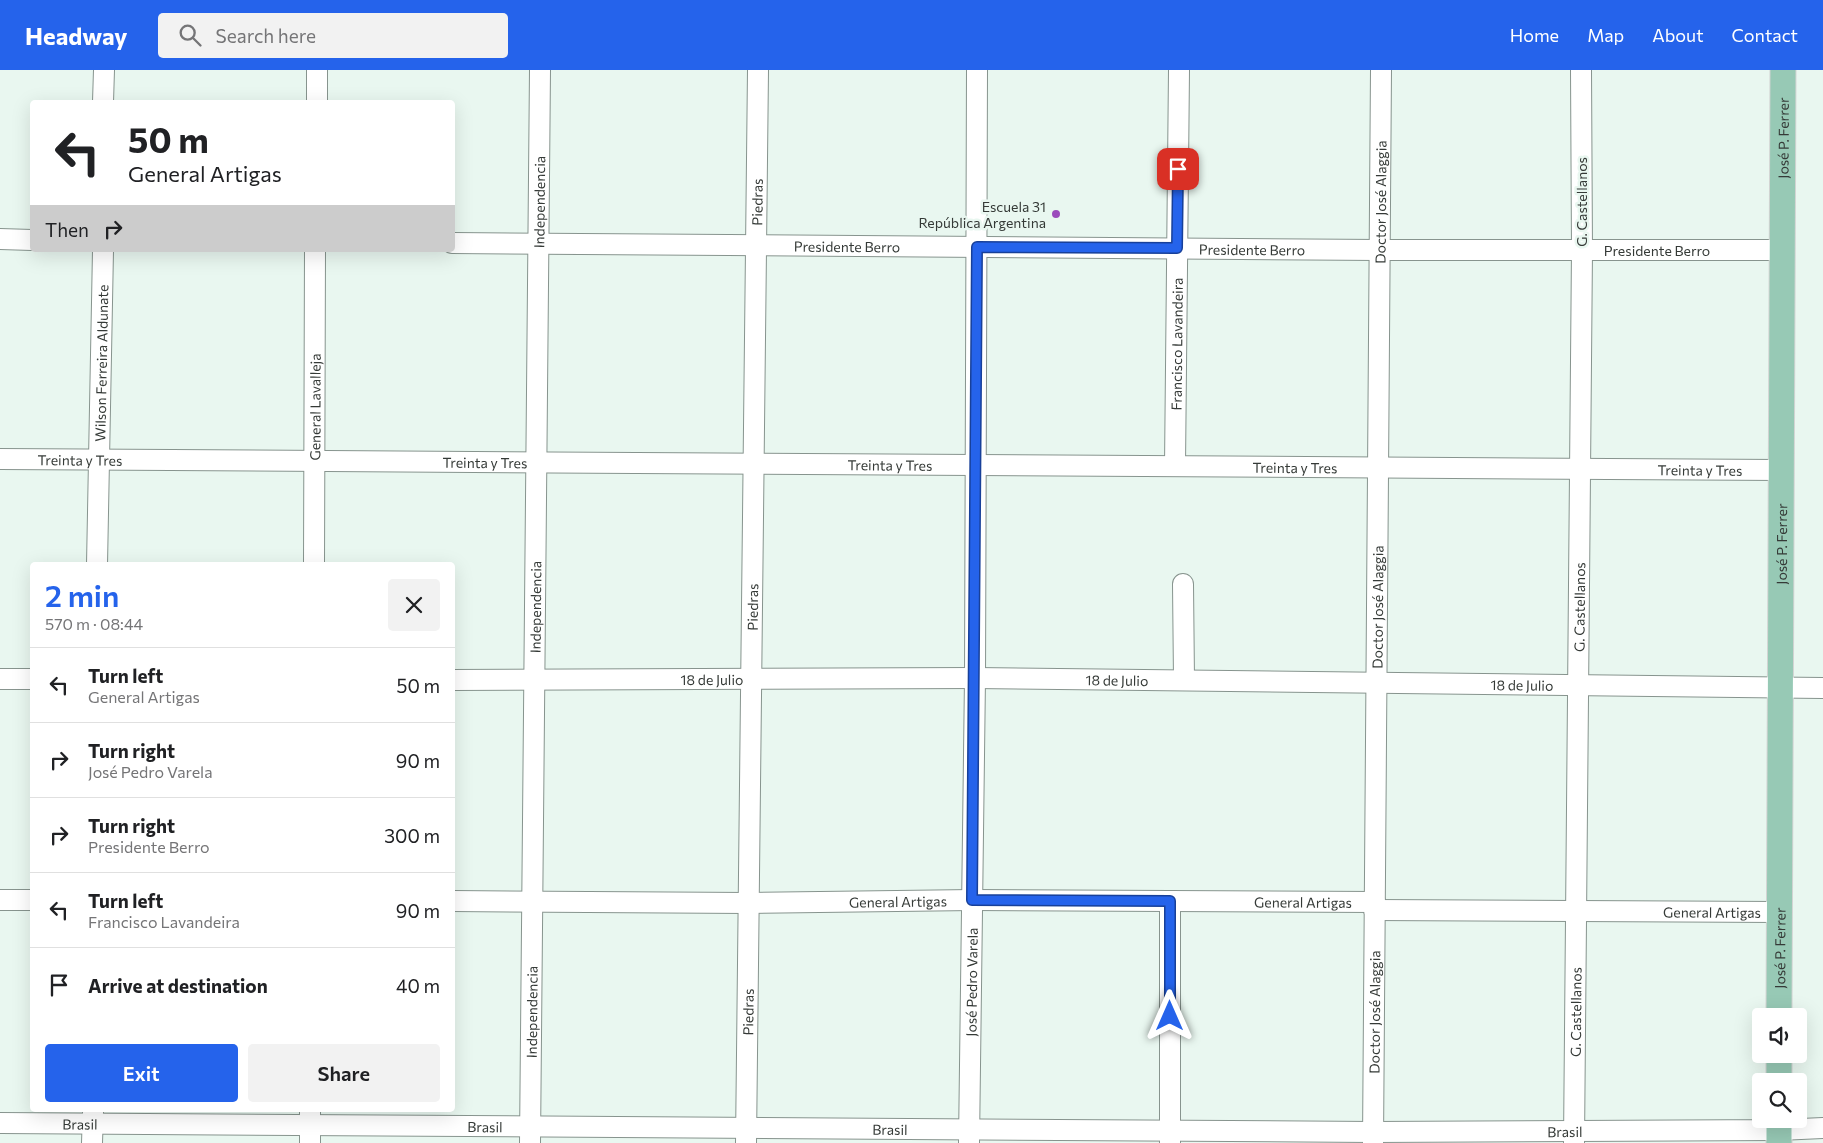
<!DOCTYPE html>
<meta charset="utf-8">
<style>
:root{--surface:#fff;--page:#f2f2f2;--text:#202124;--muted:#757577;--line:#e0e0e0;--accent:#2563eb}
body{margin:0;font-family:Commissioner,sans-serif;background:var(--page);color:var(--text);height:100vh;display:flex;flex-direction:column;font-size:19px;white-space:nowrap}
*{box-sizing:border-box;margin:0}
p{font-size:16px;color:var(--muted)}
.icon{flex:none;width:28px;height:28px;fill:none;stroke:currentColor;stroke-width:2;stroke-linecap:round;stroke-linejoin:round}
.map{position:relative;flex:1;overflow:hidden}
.panel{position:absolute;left:30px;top:492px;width:425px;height:550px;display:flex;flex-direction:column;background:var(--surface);border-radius:5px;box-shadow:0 5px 20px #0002}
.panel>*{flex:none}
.guide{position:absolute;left:30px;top:30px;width:425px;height:152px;border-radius:5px;box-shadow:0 5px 20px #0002;background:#fff;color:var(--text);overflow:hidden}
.buttons{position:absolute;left:1752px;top:938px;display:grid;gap:10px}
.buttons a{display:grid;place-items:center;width:55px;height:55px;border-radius:5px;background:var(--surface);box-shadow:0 5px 20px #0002;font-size:25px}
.pin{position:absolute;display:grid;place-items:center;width:42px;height:42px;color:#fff;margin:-21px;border-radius:10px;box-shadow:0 2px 8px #0006}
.me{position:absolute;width:55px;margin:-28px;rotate:0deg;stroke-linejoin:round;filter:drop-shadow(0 0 4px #0008)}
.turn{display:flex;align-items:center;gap:18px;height:105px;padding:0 15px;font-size:22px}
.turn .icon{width:65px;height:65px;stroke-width:2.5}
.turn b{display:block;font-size:35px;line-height:42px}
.then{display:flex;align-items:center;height:48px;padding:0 15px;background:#0003;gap:10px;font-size:19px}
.round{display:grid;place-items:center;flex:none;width:52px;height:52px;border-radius:5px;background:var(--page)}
.headline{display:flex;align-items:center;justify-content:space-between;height:85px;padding:0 15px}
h1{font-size:30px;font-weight:600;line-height:38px;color:var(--accent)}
.action{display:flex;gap:10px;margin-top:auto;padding:10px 15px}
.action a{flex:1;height:58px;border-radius:5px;background:var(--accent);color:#fff;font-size:20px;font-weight:600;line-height:58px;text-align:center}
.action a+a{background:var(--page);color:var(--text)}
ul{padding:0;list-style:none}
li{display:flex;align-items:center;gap:15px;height:75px;padding:0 15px;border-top:1px solid var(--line)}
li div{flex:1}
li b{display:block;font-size:19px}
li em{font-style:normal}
header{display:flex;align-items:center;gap:30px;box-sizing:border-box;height:70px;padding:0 25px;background:var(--accent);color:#fff}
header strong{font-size:24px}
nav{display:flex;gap:28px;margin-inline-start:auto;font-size:18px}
.search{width:350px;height:45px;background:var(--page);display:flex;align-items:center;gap:12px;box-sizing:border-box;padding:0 18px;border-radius:5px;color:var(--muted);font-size:19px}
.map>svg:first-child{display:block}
</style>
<header>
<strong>Headway</strong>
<div class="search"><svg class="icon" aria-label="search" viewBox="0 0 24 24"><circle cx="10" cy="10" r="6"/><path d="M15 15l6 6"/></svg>Search here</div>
<nav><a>Home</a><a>Map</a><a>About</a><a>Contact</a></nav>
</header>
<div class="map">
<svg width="1823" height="1073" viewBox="0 0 1823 1073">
<rect width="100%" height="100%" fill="#e9f7f0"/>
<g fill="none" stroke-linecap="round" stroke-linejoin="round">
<g stroke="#87948e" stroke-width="22">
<g id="minor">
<path d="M103 32 104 0"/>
<path d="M317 32V0"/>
<path d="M0 169 32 170"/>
<path id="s1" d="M452 173 1379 180H1782"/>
<path id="s2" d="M0 389 1781 400"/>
<path id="s3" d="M1175 396 1179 0"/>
<path id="s4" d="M97 495 103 180"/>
<path id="s5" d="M314 495 315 180"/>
<path d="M1183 514 1184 610"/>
<path d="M0 609H32"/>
<path id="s6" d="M452 610 975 608 1823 618"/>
<path d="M0 830H32"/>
<path id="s7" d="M452 831 748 833 973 830 1375 832"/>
<path id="s8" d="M1374 840 1779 842"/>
<path id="s9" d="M0 1053 1373 1062 1779 1060 1823 1058"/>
<path d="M92 1073 93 1042"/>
<path d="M310 1073V1040"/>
<path id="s10" d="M530 1073 540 0"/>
<path id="s11" d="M746 1073 758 0"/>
<path id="s12" d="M969 1073 975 608 977 0"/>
<path d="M1170 1073V831"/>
<path id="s13" d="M1373 1073 1381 0"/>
<path id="s14" d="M1574 1073 1582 180 1581 0"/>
</g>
</g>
<g stroke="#d3d4d3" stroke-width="27">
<g id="major">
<path id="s15" d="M1779 946 1783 0"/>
<path d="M1779 984V1011"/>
<path d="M1779 1073V1049"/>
</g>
</g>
<use href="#minor" stroke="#fff" stroke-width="20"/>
<use href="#major" stroke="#97c9b5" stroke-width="25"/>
</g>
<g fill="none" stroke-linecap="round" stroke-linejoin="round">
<g stroke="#184099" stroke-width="12">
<path id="route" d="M1170 946V831L972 830 977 177 1177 178 1178 99"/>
</g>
<use href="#route" stroke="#2563eb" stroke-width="9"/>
</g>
<circle fill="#9b4bbc" stroke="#e9f7f0" stroke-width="2" cx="1056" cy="144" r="5"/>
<g text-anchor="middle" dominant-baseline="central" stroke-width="5" stroke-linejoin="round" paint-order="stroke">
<g font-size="14" fill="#353a37" stroke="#e9f7f0">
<text stroke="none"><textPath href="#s15" startOffset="878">José P. Ferrer</textPath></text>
<text stroke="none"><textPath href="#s10" startOffset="941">Independencia</textPath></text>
<text stroke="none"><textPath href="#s11" startOffset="941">Piedras</textPath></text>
<text stroke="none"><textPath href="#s13" startOffset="941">Doctor José Alaggia</textPath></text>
<text transform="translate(1581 132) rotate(-90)">G. Castellanos</text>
<text stroke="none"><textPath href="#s1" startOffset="395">Presidente Berro</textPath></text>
<text stroke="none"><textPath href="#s1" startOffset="800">Presidente Berro</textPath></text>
<text stroke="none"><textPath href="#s1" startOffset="1205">Presidente Berro</textPath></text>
<text stroke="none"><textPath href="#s3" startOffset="122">Francisco Lavandeira</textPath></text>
<text stroke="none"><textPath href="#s4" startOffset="202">Wilson Ferreira Aldunate</textPath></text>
<text stroke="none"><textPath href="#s5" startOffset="158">General Lavalleja</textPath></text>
<text stroke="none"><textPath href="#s2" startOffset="80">Treinta y Tres</textPath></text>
<text stroke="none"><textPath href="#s2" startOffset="485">Treinta y Tres</textPath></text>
<text stroke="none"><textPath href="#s2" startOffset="890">Treinta y Tres</textPath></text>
<text stroke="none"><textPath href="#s2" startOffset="1295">Treinta y Tres</textPath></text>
<text stroke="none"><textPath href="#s2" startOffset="1700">Treinta y Tres</textPath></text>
<text stroke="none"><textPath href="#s15" startOffset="472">José P. Ferrer</textPath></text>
<text stroke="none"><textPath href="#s10" startOffset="536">Independencia</textPath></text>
<text stroke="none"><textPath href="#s11" startOffset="536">Piedras</textPath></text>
<text stroke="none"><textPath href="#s13" startOffset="536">Doctor José Alaggia</textPath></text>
<text stroke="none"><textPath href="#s14" startOffset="536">G. Castellanos</textPath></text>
<text stroke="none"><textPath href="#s6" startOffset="260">18 de Julio</textPath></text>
<text stroke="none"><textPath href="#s6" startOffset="665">18 de Julio</textPath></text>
<text stroke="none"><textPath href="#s6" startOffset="1070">18 de Julio</textPath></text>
<text stroke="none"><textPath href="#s7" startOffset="446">General Artigas</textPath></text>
<text stroke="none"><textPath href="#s7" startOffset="851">General Artigas</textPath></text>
<text stroke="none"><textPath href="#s8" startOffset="338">General Artigas</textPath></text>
<text stroke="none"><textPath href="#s15" startOffset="68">José P. Ferrer</textPath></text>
<text stroke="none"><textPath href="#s12" startOffset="161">José Pedro Varela</textPath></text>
<text stroke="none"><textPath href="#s10" startOffset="131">Independencia</textPath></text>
<text stroke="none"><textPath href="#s11" startOffset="131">Piedras</textPath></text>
<text stroke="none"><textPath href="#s13" startOffset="131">Doctor José Alaggia</textPath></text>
<text stroke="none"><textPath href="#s14" startOffset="131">G. Castellanos</textPath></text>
<text stroke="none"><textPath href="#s9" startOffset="80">Brasil</textPath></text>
<text stroke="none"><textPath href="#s9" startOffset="485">Brasil</textPath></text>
<text stroke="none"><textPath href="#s9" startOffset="890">Brasil</textPath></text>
<text stroke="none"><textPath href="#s9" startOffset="1565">Brasil</textPath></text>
</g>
<g font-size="14" fill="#353a37" stroke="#e9f7f0" text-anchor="end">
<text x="1046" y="136">Escuela 31<tspan x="1046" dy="16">República Argentina</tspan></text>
</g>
</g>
</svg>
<div class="buttons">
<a><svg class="icon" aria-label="sound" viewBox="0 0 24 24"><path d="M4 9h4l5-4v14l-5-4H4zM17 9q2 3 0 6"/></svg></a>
<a><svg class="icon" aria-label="search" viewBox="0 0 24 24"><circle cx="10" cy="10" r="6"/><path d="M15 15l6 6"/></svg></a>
</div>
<div class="pin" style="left:1178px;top:99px;background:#d93025"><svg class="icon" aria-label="arrive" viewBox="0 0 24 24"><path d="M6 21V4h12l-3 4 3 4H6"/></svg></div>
<svg class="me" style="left:1170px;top:946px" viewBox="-20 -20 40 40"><path d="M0-17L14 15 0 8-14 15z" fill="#2563eb" stroke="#fff" stroke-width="4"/></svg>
<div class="guide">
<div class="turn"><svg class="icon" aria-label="left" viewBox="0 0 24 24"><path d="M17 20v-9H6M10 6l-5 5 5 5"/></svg><div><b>50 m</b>General Artigas</div></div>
<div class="then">Then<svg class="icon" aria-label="right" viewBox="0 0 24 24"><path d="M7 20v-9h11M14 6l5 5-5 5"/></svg></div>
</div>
<section class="panel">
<div class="headline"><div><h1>2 min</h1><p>570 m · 08:44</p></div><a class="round"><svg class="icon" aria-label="close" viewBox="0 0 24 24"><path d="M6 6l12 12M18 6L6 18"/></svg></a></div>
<ul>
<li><svg class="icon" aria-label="left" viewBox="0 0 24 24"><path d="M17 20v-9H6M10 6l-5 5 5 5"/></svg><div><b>Turn left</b><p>General Artigas</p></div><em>50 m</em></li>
<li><svg class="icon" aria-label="right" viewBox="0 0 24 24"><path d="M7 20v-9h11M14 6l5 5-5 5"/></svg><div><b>Turn right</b><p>José Pedro Varela</p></div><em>90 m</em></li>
<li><svg class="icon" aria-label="right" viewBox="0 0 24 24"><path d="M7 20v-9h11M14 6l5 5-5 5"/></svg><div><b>Turn right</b><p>Presidente Berro</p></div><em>300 m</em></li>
<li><svg class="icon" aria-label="left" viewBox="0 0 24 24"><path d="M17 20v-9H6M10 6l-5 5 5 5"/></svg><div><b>Turn left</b><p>Francisco Lavandeira</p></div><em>90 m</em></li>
<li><svg class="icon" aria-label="arrive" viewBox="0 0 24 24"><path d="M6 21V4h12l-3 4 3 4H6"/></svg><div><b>Arrive at destination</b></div><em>40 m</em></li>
</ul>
<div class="action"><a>Exit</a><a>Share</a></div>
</section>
</div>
